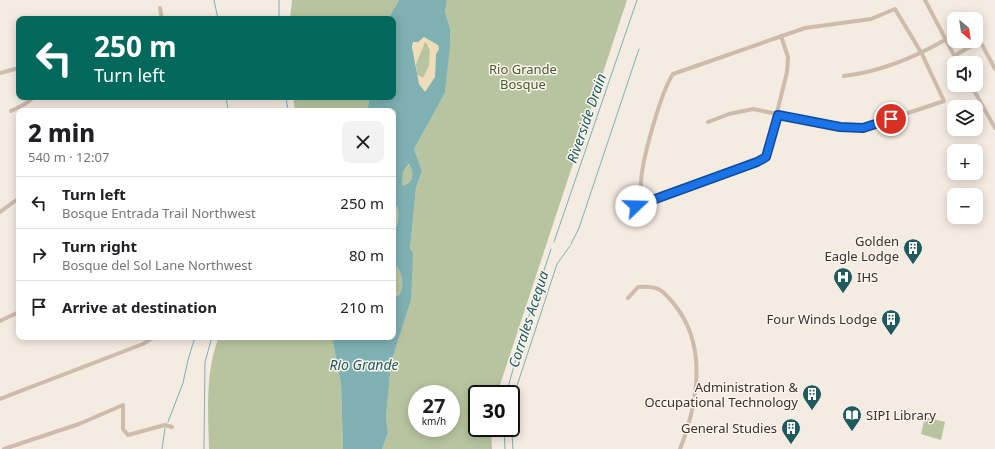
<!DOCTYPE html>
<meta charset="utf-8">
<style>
:root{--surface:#fff;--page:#f2f2f2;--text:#202124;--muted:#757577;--line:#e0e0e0}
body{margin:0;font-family:"Noto Sans",sans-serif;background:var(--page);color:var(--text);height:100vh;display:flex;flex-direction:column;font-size:15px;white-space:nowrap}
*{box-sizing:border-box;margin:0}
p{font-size:13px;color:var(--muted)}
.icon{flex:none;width:22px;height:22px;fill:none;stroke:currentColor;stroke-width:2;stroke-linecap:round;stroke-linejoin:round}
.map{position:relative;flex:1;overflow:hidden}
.panel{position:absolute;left:16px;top:108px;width:380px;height:232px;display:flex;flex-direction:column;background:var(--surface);border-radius:8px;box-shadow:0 2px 10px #0003}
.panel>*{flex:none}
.hud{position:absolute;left:16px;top:16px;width:380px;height:84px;border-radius:8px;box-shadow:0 2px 10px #0003;background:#00695c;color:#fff;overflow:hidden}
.needle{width:26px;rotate:151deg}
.tools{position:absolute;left:947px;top:12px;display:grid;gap:8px}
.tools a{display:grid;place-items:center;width:36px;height:36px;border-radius:8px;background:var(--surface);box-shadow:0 2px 10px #0003;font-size:20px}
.speed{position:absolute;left:408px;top:385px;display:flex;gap:8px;font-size:20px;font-weight:700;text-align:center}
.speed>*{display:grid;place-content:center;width:52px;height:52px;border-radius:50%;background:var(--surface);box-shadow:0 2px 10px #0003;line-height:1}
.speed small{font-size:10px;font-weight:400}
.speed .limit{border:2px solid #111;border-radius:6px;background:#fff;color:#111}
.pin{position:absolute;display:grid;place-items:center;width:34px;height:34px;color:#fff;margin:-17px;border:2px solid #fff;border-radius:50%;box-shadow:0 1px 4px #0007}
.me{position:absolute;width:44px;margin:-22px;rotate:69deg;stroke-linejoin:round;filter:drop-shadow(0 0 3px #0008)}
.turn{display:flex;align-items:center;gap:14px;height:84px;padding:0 12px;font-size:18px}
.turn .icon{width:52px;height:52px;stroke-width:2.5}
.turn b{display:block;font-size:28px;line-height:34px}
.round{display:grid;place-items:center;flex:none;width:42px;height:42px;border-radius:8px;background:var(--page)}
.headline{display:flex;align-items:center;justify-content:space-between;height:68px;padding:0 12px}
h1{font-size:24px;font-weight:800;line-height:30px}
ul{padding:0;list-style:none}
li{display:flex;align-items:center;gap:12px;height:52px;padding:0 12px;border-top:1px solid var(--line)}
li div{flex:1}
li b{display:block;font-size:15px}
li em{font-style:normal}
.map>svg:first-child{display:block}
</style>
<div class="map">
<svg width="995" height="449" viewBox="0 0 995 449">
<rect width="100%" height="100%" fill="#f4ebe1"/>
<path fill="#b8c4a0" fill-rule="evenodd" d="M292 0H399L388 19H290Z
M447 0H627L497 394H477V428H491L492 449H382L388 433 386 417 391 363 411 300 410 249 416 188 422 171 414 149 445 93 450 28 445 12ZM417 394H451V428H417Z
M425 41C435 53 430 66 423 78L417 75 416 64Z
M293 97H370L367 111H295Z
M410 164C414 174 413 183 402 186L403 172Z
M397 206C400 217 398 223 393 234V207Z
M397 265C402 275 405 286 399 295L395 296 394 289Z
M219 337H332L341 384 343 449H209C208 412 205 371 219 337Z
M925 417 945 422 941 440 921 434Z"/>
<path fill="#efdcb8" d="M424 37 438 45 439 49 436 54 435 76 425 93 419 84 417 75 423 78 429 66 430 47 425 42 416 64 413 55V42Z"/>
<path fill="#7fb0b2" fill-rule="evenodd" d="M399 0H447L445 12 450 28V44L445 93 414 149 422 171 416 188 410 249 413 253 411 300 391 363 386 417 388 433 382 449H343L341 384 332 337H393V234C398 224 400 217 397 206L393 207V111H367L370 97H393V19H388ZM424 37 438 45 439 49 436 54 435 77 425 92 419 84 412 47 413 42H418ZM409 164C415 173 413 183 402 186L403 172ZM397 266C402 274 405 287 399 295L396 296 394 289Z"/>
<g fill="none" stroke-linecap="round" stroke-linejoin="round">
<path stroke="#7fb0b2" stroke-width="1" d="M214 0 218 19
M279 0V19
M226 97 228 109
M286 97 288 111
M554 242 637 0
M571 244 579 228 639 49
M506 394 524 331 551 249
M168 422 183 383 188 360 195 337
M504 428 505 449
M162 449 165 428
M204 449 205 362 212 337
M513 449 511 417 514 395 557 264 570 246"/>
<path stroke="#cdbbac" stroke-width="4" d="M925 0 958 63
M160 8 162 19
M954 56 980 41 995 69
M0 73 19 68
M844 76C879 72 915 57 945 40
M971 85 995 128
M11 111 25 104 34 97
M646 202C644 197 641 190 641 184 641 162 661 92 673 74L805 28 871 19 895 9 922 54 944 101 863 128 840 127 753 109 729 114 708 122
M626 210 757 163 766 157 787 72 788 57 781 36
M0 212 19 198
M628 298 638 287C658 286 662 289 674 304 708 345 698 403 680 449
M0 321 19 312
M0 399 143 344 154 337
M4 449 79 424 123 405V429L128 435 165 425 172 427"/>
</g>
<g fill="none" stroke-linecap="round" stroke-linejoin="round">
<g stroke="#114b97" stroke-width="10">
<path id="route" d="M636 206 757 162 766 157 778 115 840 127 863 128 891 119"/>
</g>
<use href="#route" stroke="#1a73e8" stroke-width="7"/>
</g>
<defs>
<g id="building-pin" transform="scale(1)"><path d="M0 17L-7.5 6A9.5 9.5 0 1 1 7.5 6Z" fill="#1f5a5e" stroke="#fbf5ee"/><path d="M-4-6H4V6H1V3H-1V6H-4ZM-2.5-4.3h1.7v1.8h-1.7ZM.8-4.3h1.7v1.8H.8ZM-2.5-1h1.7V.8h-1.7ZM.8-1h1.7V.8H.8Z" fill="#fff"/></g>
<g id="hospital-pin" transform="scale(1)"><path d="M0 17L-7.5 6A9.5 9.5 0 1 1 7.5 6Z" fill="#1f5a5e" stroke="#fbf5ee"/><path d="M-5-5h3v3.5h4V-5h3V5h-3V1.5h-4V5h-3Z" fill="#fff"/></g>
<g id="library-pin" transform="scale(1)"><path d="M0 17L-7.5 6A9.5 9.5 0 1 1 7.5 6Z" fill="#1f5a5e" stroke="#fbf5ee"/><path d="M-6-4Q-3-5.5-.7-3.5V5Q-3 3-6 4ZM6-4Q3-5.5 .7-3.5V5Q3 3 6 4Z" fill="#fff"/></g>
</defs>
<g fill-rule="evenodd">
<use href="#building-pin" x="913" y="248"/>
<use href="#hospital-pin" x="843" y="277"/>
<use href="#building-pin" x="891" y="319"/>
<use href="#building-pin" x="812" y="394"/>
<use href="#library-pin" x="852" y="415"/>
<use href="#building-pin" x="791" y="428"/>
</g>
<g text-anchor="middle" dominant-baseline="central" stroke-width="3" stroke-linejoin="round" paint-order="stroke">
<g font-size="13" fill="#4a5a2e" stroke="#fbf5ee">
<text x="523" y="69">Rio Grande<tspan x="523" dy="15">Bosque</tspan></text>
</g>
<g font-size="13" fill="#3b302b" stroke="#fbf5ee" text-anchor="end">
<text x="899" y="241">Golden<tspan x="899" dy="15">Eagle Lodge</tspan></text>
<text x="857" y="277" text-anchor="start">IHS</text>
<text x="877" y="319">Four Winds Lodge</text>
<text x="798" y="387">Administration &amp;<tspan x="798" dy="15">Occupational Technology</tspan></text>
<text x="866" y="415" text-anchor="start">SIPI Library</text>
<text x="777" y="428">General Studies</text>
</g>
<g font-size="14" font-style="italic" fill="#1f5a5e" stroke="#fbf5ee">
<text transform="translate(586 118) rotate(-71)">Riverside Drain</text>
<text transform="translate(528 319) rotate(-72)">Corrales Acequa</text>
<text x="364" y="364">Rio Grande</text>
</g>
</g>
</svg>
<div class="tools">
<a><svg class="needle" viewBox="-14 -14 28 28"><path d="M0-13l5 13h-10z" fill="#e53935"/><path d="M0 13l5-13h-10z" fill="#757577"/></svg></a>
<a><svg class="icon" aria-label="sound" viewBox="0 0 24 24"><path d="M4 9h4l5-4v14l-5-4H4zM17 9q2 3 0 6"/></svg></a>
<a><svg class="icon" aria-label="layers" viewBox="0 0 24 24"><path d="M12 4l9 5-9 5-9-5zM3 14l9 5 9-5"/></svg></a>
<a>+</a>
<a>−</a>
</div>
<div class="speed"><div>27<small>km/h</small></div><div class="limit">30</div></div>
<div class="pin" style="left:891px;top:119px;background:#d93025"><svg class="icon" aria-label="arrive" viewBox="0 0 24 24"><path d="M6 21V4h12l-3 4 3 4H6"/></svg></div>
<svg class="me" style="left:636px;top:206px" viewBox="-20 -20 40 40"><circle r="19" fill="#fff"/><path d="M0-13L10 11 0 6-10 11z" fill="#1a73e8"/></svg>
<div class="hud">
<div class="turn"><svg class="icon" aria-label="left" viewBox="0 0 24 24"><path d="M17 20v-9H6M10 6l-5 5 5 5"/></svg><div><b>250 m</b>Turn left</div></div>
</div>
<section class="panel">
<div class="headline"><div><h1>2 min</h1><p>540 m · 12:07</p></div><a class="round"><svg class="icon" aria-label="close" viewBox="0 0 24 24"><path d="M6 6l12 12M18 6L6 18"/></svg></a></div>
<ul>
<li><svg class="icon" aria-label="left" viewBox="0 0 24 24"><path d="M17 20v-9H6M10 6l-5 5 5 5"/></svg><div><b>Turn left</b><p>Bosque Entrada Trail Northwest</p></div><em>250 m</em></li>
<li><svg class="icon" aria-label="right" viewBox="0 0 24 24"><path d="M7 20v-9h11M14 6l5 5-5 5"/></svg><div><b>Turn right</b><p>Bosque del Sol Lane Northwest</p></div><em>80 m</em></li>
<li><svg class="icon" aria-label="arrive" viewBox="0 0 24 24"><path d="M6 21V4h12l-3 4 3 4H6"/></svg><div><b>Arrive at destination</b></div><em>210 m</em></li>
</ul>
</section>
</div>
